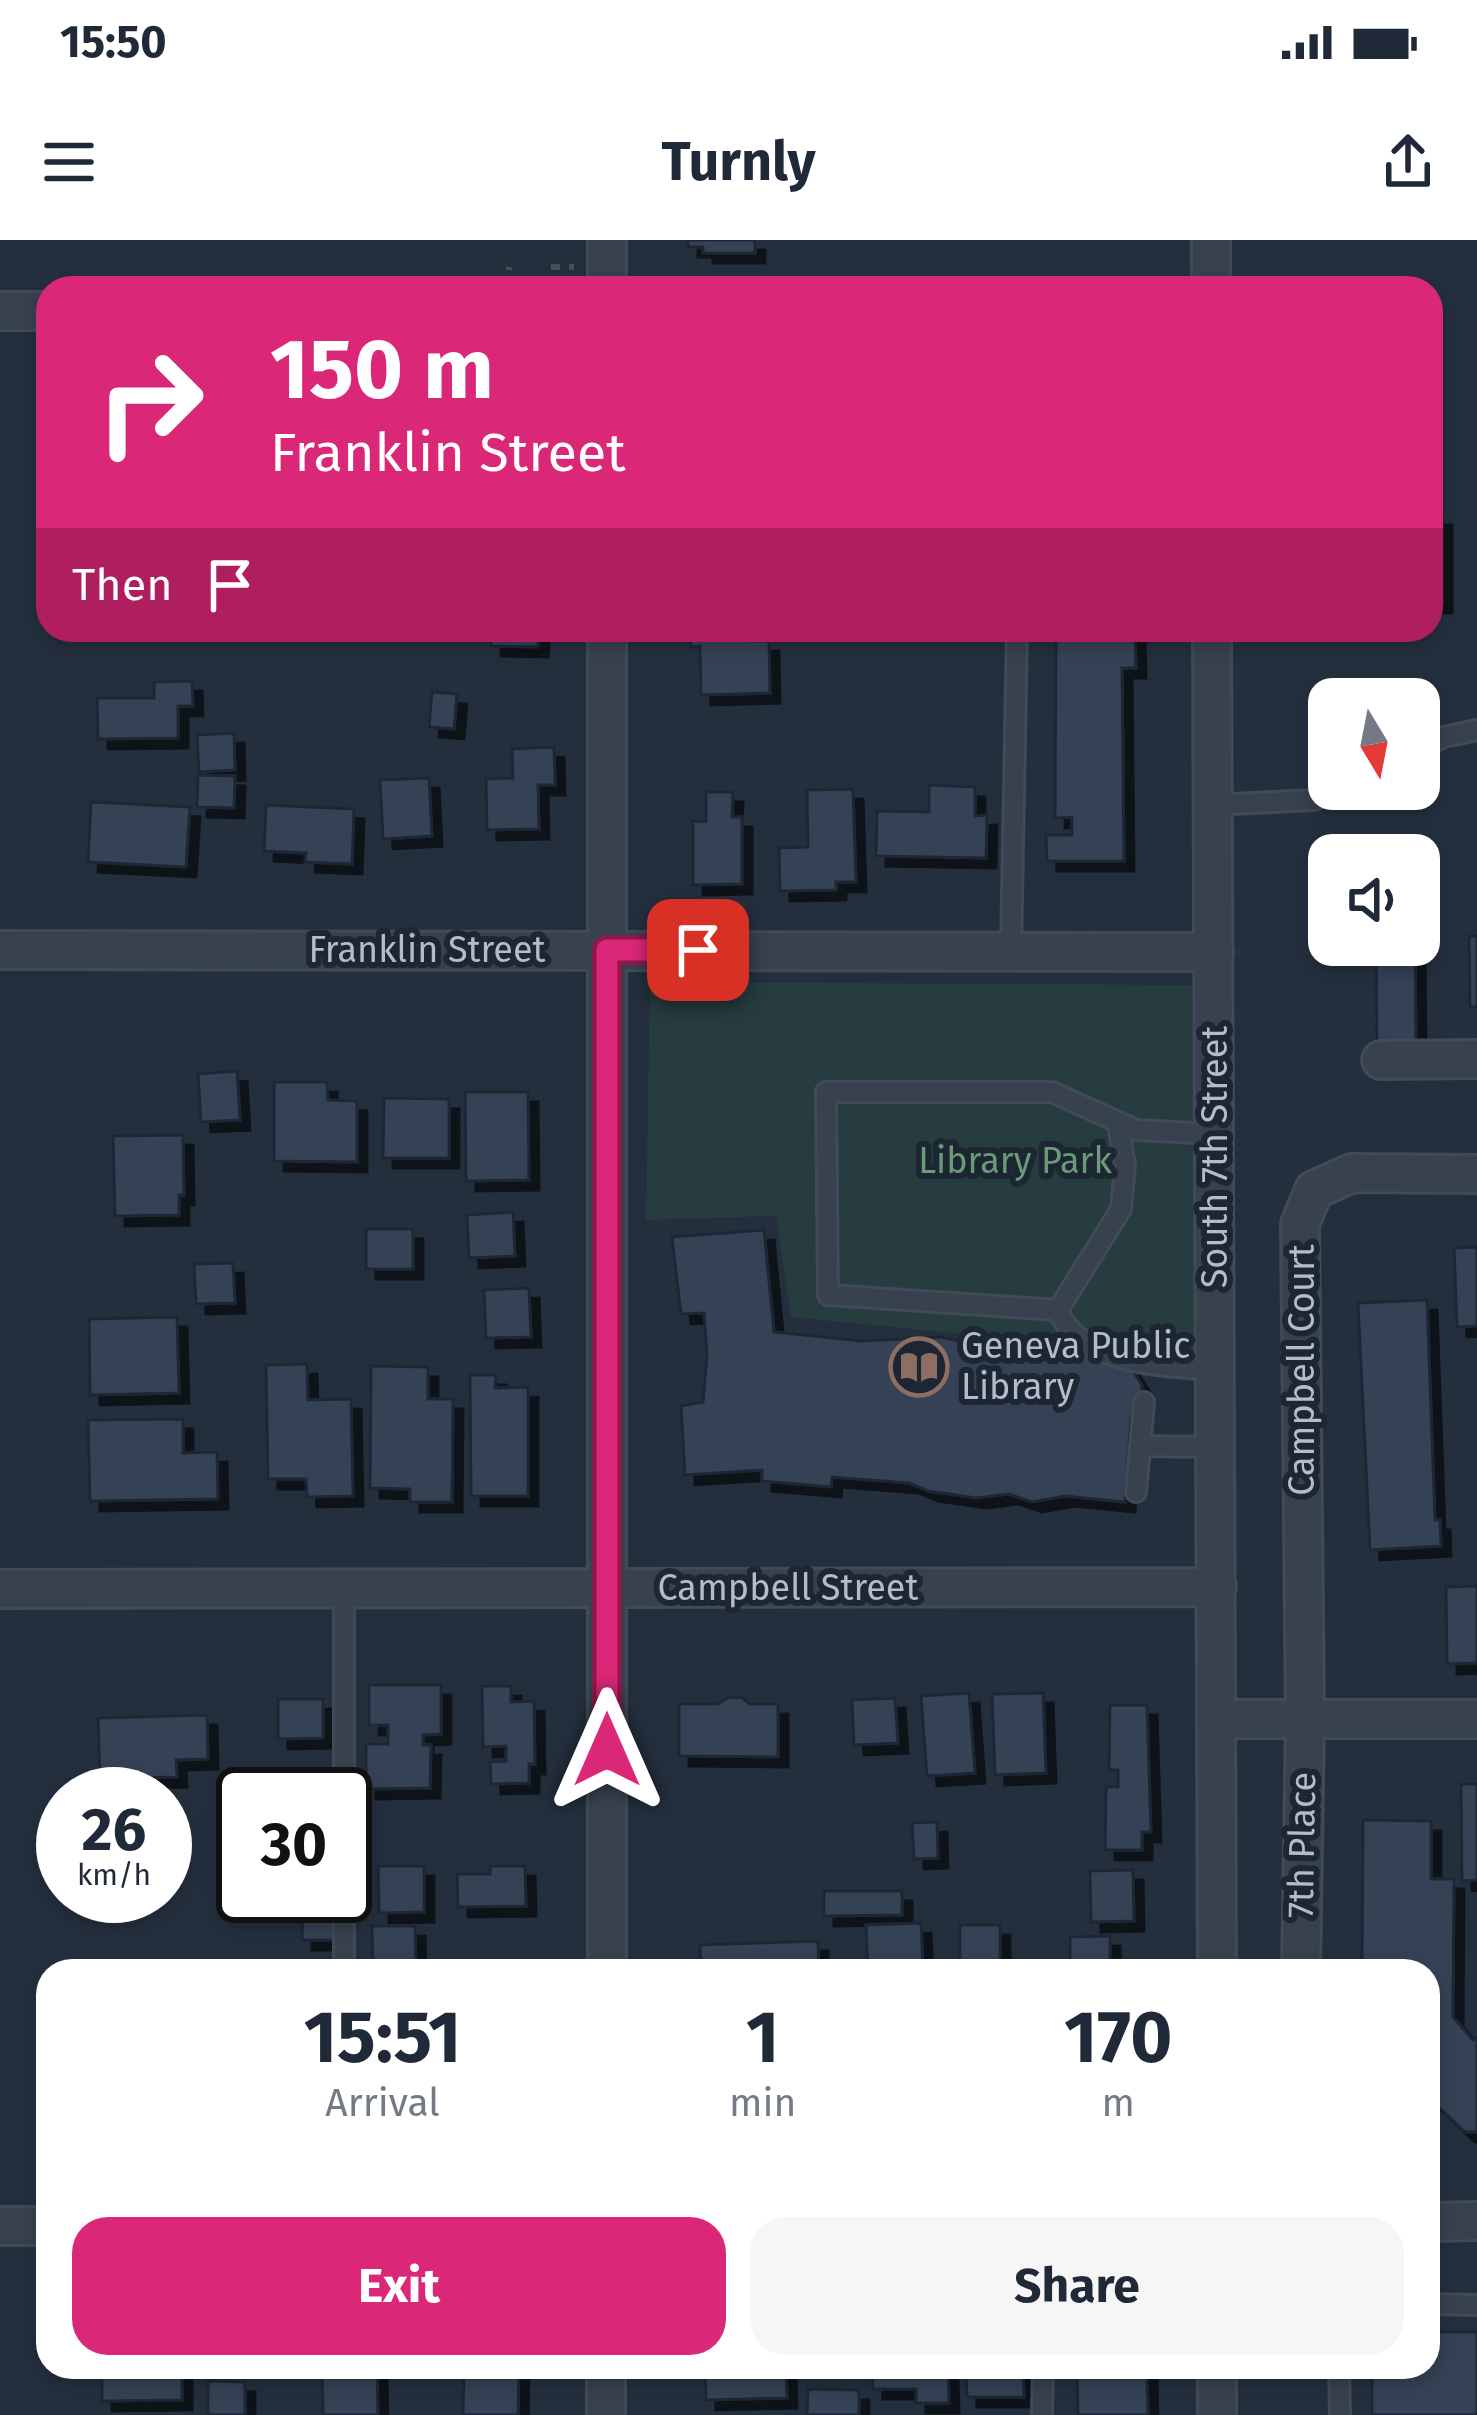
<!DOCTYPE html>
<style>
:root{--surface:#fff;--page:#f6f6f7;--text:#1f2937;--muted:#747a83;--accent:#db2777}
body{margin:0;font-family:"Fira Sans",sans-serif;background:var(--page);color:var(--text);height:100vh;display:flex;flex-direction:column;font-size:45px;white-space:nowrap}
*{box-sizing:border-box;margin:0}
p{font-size:39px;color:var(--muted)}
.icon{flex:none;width:66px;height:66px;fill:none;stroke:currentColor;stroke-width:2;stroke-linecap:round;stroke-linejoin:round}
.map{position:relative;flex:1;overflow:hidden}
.drawer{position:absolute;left:36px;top:1719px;width:1404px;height:420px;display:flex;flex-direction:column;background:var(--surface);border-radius:36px;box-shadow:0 6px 18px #0003}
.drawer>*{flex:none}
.banner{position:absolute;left:36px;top:36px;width:1407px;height:366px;border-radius:36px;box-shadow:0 6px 18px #0003;background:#db2777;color:#fff;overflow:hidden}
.needle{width:78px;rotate:170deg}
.fabs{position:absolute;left:1308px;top:438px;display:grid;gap:24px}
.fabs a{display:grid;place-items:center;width:132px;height:132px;border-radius:24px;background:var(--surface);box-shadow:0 6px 18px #0003;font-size:60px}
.speed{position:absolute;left:36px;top:1527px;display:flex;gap:24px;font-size:60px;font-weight:700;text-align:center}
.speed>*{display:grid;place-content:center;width:156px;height:156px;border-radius:50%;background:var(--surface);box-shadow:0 6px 18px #0003;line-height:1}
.speed small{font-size:30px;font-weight:400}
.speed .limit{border:6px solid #111;border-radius:18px;background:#fff;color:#111}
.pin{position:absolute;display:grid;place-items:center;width:102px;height:102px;color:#fff;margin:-51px;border-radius:24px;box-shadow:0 6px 18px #0006}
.me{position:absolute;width:132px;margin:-66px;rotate:0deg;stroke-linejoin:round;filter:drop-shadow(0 0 9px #0008)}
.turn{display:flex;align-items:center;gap:42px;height:252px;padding:0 36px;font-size:54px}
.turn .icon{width:156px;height:156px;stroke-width:2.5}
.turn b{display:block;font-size:84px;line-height:102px}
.then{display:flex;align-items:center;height:114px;padding:0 36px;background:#0003;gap:24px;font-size:45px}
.eta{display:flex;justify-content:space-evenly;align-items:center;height:204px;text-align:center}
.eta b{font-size:72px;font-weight:700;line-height:84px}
.action{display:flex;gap:24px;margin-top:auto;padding:24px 36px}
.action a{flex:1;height:138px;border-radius:36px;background:var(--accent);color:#fff;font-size:48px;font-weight:700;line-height:138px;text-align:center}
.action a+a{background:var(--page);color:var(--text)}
.status{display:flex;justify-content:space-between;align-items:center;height:84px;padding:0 60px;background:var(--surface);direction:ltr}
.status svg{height:33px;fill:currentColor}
header{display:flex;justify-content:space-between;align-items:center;height:156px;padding:0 36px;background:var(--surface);font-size:54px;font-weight:700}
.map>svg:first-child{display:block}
</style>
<div class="status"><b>15:50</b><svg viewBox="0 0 49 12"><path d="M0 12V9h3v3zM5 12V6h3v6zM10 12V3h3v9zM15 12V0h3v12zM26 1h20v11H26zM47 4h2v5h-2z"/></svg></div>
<header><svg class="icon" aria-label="menu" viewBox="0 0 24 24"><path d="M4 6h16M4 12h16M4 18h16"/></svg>Turnly<svg class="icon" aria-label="share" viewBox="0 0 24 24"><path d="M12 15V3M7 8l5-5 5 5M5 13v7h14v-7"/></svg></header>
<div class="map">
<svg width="1477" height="2175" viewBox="0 0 1477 2175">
<defs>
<filter id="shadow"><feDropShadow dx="10" dy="10" stdDeviation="0" flood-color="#0009"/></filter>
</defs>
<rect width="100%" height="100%" fill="#242f3e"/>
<path fill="#263c3f" d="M650 742 1192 745 1195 1117 791 1077 776 976 646 980Z"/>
<path fill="#364354" stroke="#1f2835" stroke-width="3" filter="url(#shadow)" d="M688 0H755V13H703V7H688Z
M1431 275H1442V363H1431Z
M492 390H539L538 407 491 406Z
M691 390H751L752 401H769L770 453 701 455 700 406 691 407Z
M1056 390H1135L1136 428H1122L1124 621H1047L1046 595H1072V577L1055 578Z
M192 441 193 466H178V498L98 499 97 458H154V442Z
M432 452 457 454 454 489 429 487Z
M234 493 235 530 199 532 197 495Z
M554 507 555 545H538L539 589 487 590 486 539 513 538 512 509Z
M198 535 235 536 234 568 197 567Z
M429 538 432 596 383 599 380 540Z
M929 545 975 547V576L987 575 986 618 876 616 877 571 929 572Z
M853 549 856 642H836V650L780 651 779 608 808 607 807 550Z
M706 552H733L732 577H742V644L693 645V581L706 582Z
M91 562 190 567 186 627 88 622Z
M266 565 354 569 352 624 305 622 306 613 264 611Z
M1469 696H1477V767H1470Z
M1376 705H1415L1416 807H1377Z
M237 831 240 880 201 882 198 834Z
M274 842H327L328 860 357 861V922L274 921Z
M465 852H528L529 940 466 941Z
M384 858 449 859V918H383Z
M183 895 184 955H179V975L115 976 113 896Z
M513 972 515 1016 469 1018 467 975Z
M366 989H413V1029H366Z
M764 990 774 1092 861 1101 941 1097 1030 1117 1063 1119 1087 1113 1125 1119 1142 1145 1141 1162 1131 1179 1125 1262 1065 1256 1032 1262 1009 1254 976 1258 928 1251 909 1243 832 1237 831 1247 762 1241V1230L685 1235 681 1166 703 1162 707 1114 704 1073 681 1074 672 997Z
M1477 1007V1086L1457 1087 1454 1008Z
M233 1023 235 1063 196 1064 194 1024Z
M529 1048 531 1097 486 1098 484 1050Z
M1427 1060 1435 1280H1440L1441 1306 1370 1310 1358 1063Z
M177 1077 179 1153 90 1155 89 1079Z
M307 1124 308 1160 351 1159 353 1256 307 1257 306 1239H268L266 1125Z
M371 1126 428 1127V1159H453L452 1262H410V1249L370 1248Z
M470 1135H496L495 1148 528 1147V1256H471Z
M183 1179V1213L217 1212 218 1259 90 1261 88 1180Z
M1477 1346V1423L1447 1424 1446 1347Z
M369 1445H441V1494L423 1495V1505H431L430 1548 366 1549V1504H388V1485H369Z
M482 1446H511V1462L534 1461 535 1524H529V1543L491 1544 490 1522 506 1521V1506L483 1507Z
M969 1453 975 1533 927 1536 921 1456Z
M1043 1453 1046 1533 995 1535 992 1454Z
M741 1457 750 1464H778V1517L679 1516V1464H718L727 1458Z
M895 1458 898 1503 854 1505 852 1460Z
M278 1459H323V1498L278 1499Z
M1110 1465H1147L1151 1592H1142V1610H1105L1106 1547H1118V1530H1109Z
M207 1475 208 1519 176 1520 177 1537 100 1539 98 1478Z
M1461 1544H1477V1640L1462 1641Z
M1363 1580 1431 1581V1639H1454L1453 1777 1473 1800 1477 1797V1892H1465L1428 1857V1731H1362Z
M937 1582 938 1618 914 1619 912 1583Z
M378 1626H424V1672L379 1673Z
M490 1626H525L526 1666 458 1667 457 1634H490Z
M1133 1630 1134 1681 1091 1682 1090 1631Z
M824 1651H902V1675L824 1676Z
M303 1657H338V1700H302Z
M921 1683 923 1729 868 1731 866 1685Z
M960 1685H1000V1727H960Z
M372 1686H415L416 1731H373Z
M1110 1696V1731H1070V1697Z
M818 1701 819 1731H701L700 1705Z
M1428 2092H1477V2175H1372V2127H1428Z
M102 2127H182V2160L102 2161Z
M322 2127H377L378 2175H323Z
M464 2127H519L518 2175H463Z
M705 2127H786L787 2158 706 2160Z
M872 2127H948L949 2163H916V2149H873Z
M966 2127H1023L1024 2157H967Z
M1077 2127H1147L1148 2175H1078Z
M208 2141 245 2142V2175H208Z
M808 2149 859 2150V2175H807Z"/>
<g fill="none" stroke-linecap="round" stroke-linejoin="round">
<g stroke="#414a57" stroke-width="24">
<path id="lane" d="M1419 509 1444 497 1477 490
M1213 565 1314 560 1336 549
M1011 711 1017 390
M1118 885 1125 925 1121 969 1058 1070C1081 1126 1165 1126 1216 1130
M1058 1070 828 1055 826 852H1052L1136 890 1215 894
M1140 1206 1216 1207
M1136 1252 1144 1162
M344 1554V1349
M344 1731V1656
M1428 2064 1477 2065
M1339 2127 1340 2175
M1042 2175 1043 2127"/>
</g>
<g stroke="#414a57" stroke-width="42">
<path id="street" d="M607 0V48
M1211 48V0
M0 71H48
M1212 390 1217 1731
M0 710 1214 712
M1381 820 1477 819
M0 1349 1217 1347
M1218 1479H1477
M607 1731V390
M1301 1731 1305 1479 1300 984 1314 950 1352 933 1477 934
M1428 1982 1477 1981
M0 1986H48
M1217 2127V2175
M606 2175V2127"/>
</g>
<path stroke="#3f5557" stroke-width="6" stroke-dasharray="9 9" stroke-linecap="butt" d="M551 27H574
M508 48 509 27"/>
<use href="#lane" stroke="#38414e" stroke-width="18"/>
<use href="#street" stroke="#38414e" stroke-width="36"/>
</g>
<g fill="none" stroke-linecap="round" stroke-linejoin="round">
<g stroke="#8e194d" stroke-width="30">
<path id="route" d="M607 1510V710H698"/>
</g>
<use href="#route" stroke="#db2777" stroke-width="21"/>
</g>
<defs>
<g id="library-ring" transform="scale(3)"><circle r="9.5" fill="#1d2633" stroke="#8d6e63" stroke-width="1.5"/><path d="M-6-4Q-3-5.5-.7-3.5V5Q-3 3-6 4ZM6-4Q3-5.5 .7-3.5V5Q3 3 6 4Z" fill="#8d6e63"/></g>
</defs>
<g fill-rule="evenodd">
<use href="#library-ring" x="919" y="1127"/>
</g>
<g text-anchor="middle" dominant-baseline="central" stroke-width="12" stroke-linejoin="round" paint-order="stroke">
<g font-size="36" fill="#b4bcc9" stroke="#1d2633">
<text x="427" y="710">Franklin Street</text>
<text transform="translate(1215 917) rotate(-90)">South 7th Street</text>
<text transform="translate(1302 1130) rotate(-90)">Campbell Court</text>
<text x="788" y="1348">Campbell Street</text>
<text transform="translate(1302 1605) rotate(-89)">7th Place</text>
</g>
<g font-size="36" fill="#6b9a76" stroke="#1d2633">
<text x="1015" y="921">Library Park</text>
</g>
<g font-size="36" fill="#b4bcc9" stroke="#1d2633" text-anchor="start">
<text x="961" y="1106">Geneva Public<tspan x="961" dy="41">Library</tspan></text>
</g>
</g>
</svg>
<div class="fabs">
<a><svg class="needle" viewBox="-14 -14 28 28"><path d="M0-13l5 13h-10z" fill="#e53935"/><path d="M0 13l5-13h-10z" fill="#747a83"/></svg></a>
<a><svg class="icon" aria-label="sound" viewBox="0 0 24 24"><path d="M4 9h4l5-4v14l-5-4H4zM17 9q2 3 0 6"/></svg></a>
</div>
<div class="speed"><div>26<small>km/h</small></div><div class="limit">30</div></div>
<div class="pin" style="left:698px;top:710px;background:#d93025"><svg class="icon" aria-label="arrive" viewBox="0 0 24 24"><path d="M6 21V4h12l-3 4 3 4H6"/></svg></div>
<svg class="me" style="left:607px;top:1510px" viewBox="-20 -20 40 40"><path d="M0-17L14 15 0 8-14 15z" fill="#db2777" stroke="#fff" stroke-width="4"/></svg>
<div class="banner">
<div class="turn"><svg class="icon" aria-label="right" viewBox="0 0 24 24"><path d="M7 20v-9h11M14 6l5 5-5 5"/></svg><div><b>150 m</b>Franklin Street</div></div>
<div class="then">Then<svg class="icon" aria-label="arrive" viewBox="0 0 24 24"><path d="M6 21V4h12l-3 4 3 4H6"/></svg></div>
</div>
<section class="drawer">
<div class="eta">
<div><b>15:51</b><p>Arrival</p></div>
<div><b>1</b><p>min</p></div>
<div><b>170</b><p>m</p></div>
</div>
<div class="action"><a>Exit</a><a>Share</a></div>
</section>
</div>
